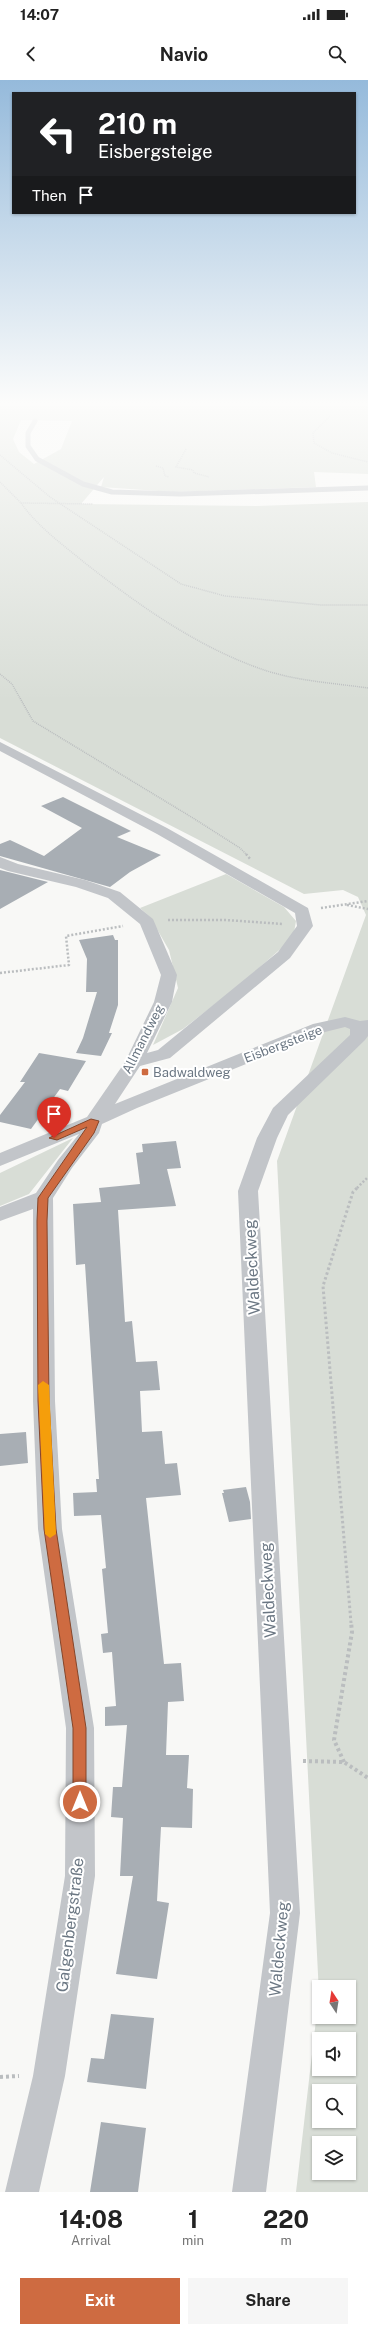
<!DOCTYPE html>
<meta charset="utf-8">
<style>
:root{--surface:#fff;--page:#f6f6f6;--text:#222;--muted:#767676;--accent:#ce6b41}
body{margin:0;font-family:"Public Sans",sans-serif;background:var(--page);color:var(--text);height:100vh;display:flex;flex-direction:column;font-size:15px;white-space:nowrap}
*{box-sizing:border-box;margin:0}
p{font-size:13px;color:var(--muted)}
.icon{flex:none;width:22px;height:22px;fill:none;stroke:currentColor;stroke-width:2;stroke-linecap:round;stroke-linejoin:round}
.map{position:relative;height:2112px;overflow:hidden}
.details{display:flex;flex-direction:column;background:var(--surface);flex:1}
.details>*{flex:none}
.hud{position:absolute;left:12px;top:12px;width:344px;height:122px;border-radius:0px;box-shadow:0 1px 3px #0004;background:#202124;color:#fff;overflow:hidden}
.needle{width:26px;rotate:348deg}
.tools{position:absolute;left:312px;top:1900px;display:grid;gap:8px}
.tools a{display:grid;place-items:center;width:44px;height:44px;border-radius:0px;background:var(--surface);box-shadow:0 1px 3px #0004;font-size:20px}
.pin{position:absolute;display:grid;place-items:center;width:34px;height:34px;color:#fff;margin:-41px -17px;border-radius:50% 50% 50% 0;rotate:-45deg;box-shadow:0 0 4px #0007}
.pin .icon{rotate:45deg}
.me{position:absolute;width:44px;margin:-22px;rotate:0deg;stroke-linejoin:round;filter:drop-shadow(0 0 3px #0008)}
.turn{display:flex;align-items:center;gap:14px;height:84px;padding:0 20px;font-size:18px}
.turn .icon{width:52px;height:52px;stroke-width:2.5}
.turn b{display:block;font-size:28px;line-height:34px}
.then{display:flex;align-items:center;height:38px;padding:0 20px;background:#0003;gap:8px;font-size:15px}
.eta{display:flex;justify-content:space-evenly;align-items:center;height:68px;text-align:center}
.eta b{font-size:24px;font-weight:700;line-height:28px}
.primary-button{display:flex;gap:8px;margin-top:auto;padding:8px 20px}
.primary-button a{flex:1;height:46px;border-radius:0px;background:var(--accent);color:#fff;font-size:16px;font-weight:700;line-height:46px;text-align:center}
.primary-button a+a{background:var(--page);color:var(--text)}
.status{display:flex;justify-content:space-between;align-items:center;height:28px;padding:0 20px;background:var(--surface);direction:ltr}
.status svg{height:11px;fill:currentColor}
header{display:flex;justify-content:space-between;align-items:center;height:52px;padding:0 20px;background:var(--surface);font-size:18px;font-weight:700}
.map>svg:first-child{display:block}
</style>
<div class="status"><b>14:07</b><svg viewBox="0 0 49 12"><path d="M0 12V9h3v3zM5 12V6h3v6zM10 12V3h3v9zM15 12V0h3v12zM26 1h20v11H26zM47 4h2v5h-2z"/></svg></div>
<header><svg class="icon" aria-label="back" viewBox="0 0 24 24"><path d="M15 5l-7 7 7 7"/></svg>Navio<svg class="icon" aria-label="search" viewBox="0 0 24 24"><circle cx="10" cy="10" r="6"/><path d="M15 15l6 6"/></svg></header>
<div class="map">
<svg width="368" height="2112" viewBox="0 0 368 2112">
<rect width="100%" height="100%" fill="#f8f8f6"/>
<path fill="#d8ddd6" fill-rule="evenodd" d="M0 325H368V394L314 392 316 407 173 412 101 407 104 397 81 424 257 426 368 422V2112H296L319 1914 277 1081 366 835 358 817 343 810 304 814 0 658ZM21 340 71 341H72L61 369 34 384 19 372 13 359ZM319 1907H349V1937H319ZM319 1959H349V1989H319ZM319 2011H349V2041H319ZM319 2063H349V2093H319Z
M226 794 284 827 296 841 293 858 237 907 183 949 153 965 178 908 169 870 150 837 140 828Z
M73 1058 29 1114 0 1126V1093Z"/>
<path fill="#a8aeb4" d="M63 717 131 751 117 757 161 775 130 792 110 807 0 776V764L10 760 44 776 82 748 41 726Z
M0 790 48 802 0 829Z
M113 855 115 860H118V925L109 953H112L101 976 76 973 83 958 97 912H86L87 879 79 860Z
M39 973 86 981 68 1011 60 1009 31 1049 0 1042V1035L25 1002H20Z
M176 1061 181 1088 167 1089 176 1126 118 1130 125 1242 132 1241 136 1282 157 1281 160 1310 140 1311 142 1352 162 1351 165 1384 177 1383 181 1415 146 1418 164 1584 181 1583 184 1621 168 1622 166 1675H189L187 1708 193 1709 192 1748 161 1747 157 1821 169 1823 157 1899 116 1894 133 1796H120L123 1738 111 1737 113 1707H122L127 1645 105 1646V1627L116 1626 112 1572 103 1573 101 1554 108 1553 102 1489 106 1488 101 1435 74 1436 73 1413 97 1412 96 1399H99L85 1184 76 1185 73 1124 101 1122 99 1108 140 1104 136 1073 143 1072 142 1064Z
M26 1352 28 1383 0 1386V1354Z
M246 1407 250 1422 251 1439 229 1442 222 1413H224L223 1410Z
M111 1934 154 1938 146 2009 87 2002 91 1978 104 1979Z
M101 2042 146 2048 138 2112H90Z"/>
<g fill="none" stroke-linecap="round" stroke-linejoin="round">
<path stroke="#babdbf" stroke-width="1.5" stroke-dasharray="1 1" stroke-linecap="butt" d="M330 336 313 353 314 363 332 373 368 382
M186 369 176 387 193 390 194 393 209 397
M0 375 50 417 181 504 225 516 321 525H368
M156 386 163 388 165 396 169 397
M0 402 21 423 93 424
M21 423C38 447 62 464 85 483 140 526 197 567 264 590 297 601 333 603 368 608
M0 594 12 604 33 641 193 738 240 768 247 775"/>
<path stroke="#babdbf" stroke-width="2.5" stroke-dasharray="2 2" stroke-linecap="butt" d="M246 774 251 780
M347 825 368 829
M321 828 368 821
M168 840H226L283 844
M0 893 69 885 66 856 123 846
M357 1108 368 1097"/>
<path stroke="#babdbf" stroke-width="3" stroke-dasharray="2.5 2.5" stroke-linecap="butt" d="M351 1543 323 1206 353 1112 358 1107"/>
<path stroke="#babdbf" stroke-width="4" stroke-dasharray="3 3" stroke-linecap="butt" d="M303 1681 344 1682 368 1698
M344 1682 334 1660 352 1552 351 1542
M0 1997 19 1996"/>
<path stroke="#c2c5c9" stroke-width="5" d="M35 341 28 353V366L37 379 83 404 112 412 180 414 368 408"/>
<path fill="#c2c5c9" fill-rule="evenodd" d="M0 662 167 748 308 828 313 846 290 878 170 978 140 986 115 1024 313 944 345 937 360 941 368 940V956L365 960 288 1035 277 1058 258 1111 300 1833 266 2112H232L270 1833 238 1111 257 1058 273 1028 350 955V949L345 947 325 952 137 1028 102 1044 99 1053 72 1088 53 1118 55 1321 62 1449 94 1648 95 1796 65 1996 39 2112H5L33 1996 65 1796 66 1648 38 1449 33 1321V1129L0 1141V1127L36 1113 58 1080 79 1054 0 1086V1073L87 1037 125 982 154 922 161 895 140 844 108 818 76 807 8 791 0 788V777L18 784 85 800 120 812 153 839 177 895 172 922 147 973 158 970 278 872 297 846 295 833 157 754 0 671Z"/>
</g>
<linearGradient id="sky" x2="0" y2="1"><stop stop-color="#95badb"/><stop offset="0.52" stop-color="#fcfcfb"/><stop offset="1" stop-color="#fcfcfb" stop-opacity="0"/></linearGradient>
<rect width="368" height="621" fill="url(#sky)"/>
<path fill="#ce6b41" stroke="#86462a" d="M91 1039 99 1041 94 1053 48 1118 47 1141 49 1321 56 1449 86 1648V1722L84 1727 80 1728 75 1727 73 1722V1648L44 1449 38 1321 37 1141 38 1118 87 1047 57 1060 49 1058Z"/>
<path fill="#f59e0b" d="M43 1301 49 1305 56 1454 50 1458 45 1454 38 1305Z"/>
<rect fill="#ce6b41" stroke="#fff" stroke-width="1.5" x="141" y="988" width="8" height="8" rx="2"/>
<g text-anchor="middle" dominant-baseline="central" stroke-width="4" stroke-linejoin="round" paint-order="stroke">
<g font-size="13" fill="#6b7783" stroke="#fff">
<text transform="translate(143 959) rotate(-63)">Allmandweg</text>
<text transform="translate(283 964) rotate(-21)">Eisbergsteige</text>
</g>
<g font-size="13" fill="#6b7783" stroke="#fff" text-anchor="start">
<text x="153" y="992">Badwaldweg</text>
</g>
<g font-size="16" fill="#6b7783" stroke="#fff">
<text transform="translate(252 1187) rotate(-93)">Waldeckweg</text>
<text transform="translate(268 1510) rotate(-93)">Waldeckweg</text>
<text transform="translate(70 1845) rotate(-83)">Galgenbergstraße</text>
<text transform="translate(279 1869) rotate(-85)">Waldeckweg</text>
</g>
</g>
</svg>
<div class="tools">
<a><svg class="needle" viewBox="-14 -14 28 28"><path d="M0-13l5 13h-10z" fill="#e53935"/><path d="M0 13l5-13h-10z" fill="#767676"/></svg></a>
<a><svg class="icon" aria-label="sound" viewBox="0 0 24 24"><path d="M4 9h4l5-4v14l-5-4H4zM17 9q2 3 0 6"/></svg></a>
<a><svg class="icon" aria-label="search" viewBox="0 0 24 24"><circle cx="10" cy="10" r="6"/><path d="M15 15l6 6"/></svg></a>
<a><svg class="icon" aria-label="layers" viewBox="0 0 24 24"><path d="M12 4l9 5-9 5-9-5zM3 14l9 5 9-5"/></svg></a>
</div>
<div class="pin" style="left:54px;top:1058px;background:#d93025"><svg class="icon" aria-label="arrive" viewBox="0 0 24 24"><path d="M6 21V4h12l-3 4 3 4H6"/></svg></div>
<svg class="me" style="left:80px;top:1722px" viewBox="-20 -20 40 40"><circle r="17" fill="#ce6b41" stroke="#fff" stroke-width="3"/><path d="M0-11L8 9 0 5-8 9z" fill="#fff"/></svg>
<div class="hud">
<div class="turn"><svg class="icon" aria-label="left" viewBox="0 0 24 24"><path d="M17 20v-9H6M10 6l-5 5 5 5"/></svg><div><b>210 m</b>Eisbergsteige</div></div>
<div class="then">Then<svg class="icon" aria-label="arrive" viewBox="0 0 24 24"><path d="M6 21V4h12l-3 4 3 4H6"/></svg></div>
</div>
</div>
<section class="details">
<div class="eta">
<div><b>14:08</b><p>Arrival</p></div>
<div><b>1</b><p>min</p></div>
<div><b>220</b><p>m</p></div>
</div>
<div class="primary-button"><a>Exit</a><a>Share</a></div>
</section>
